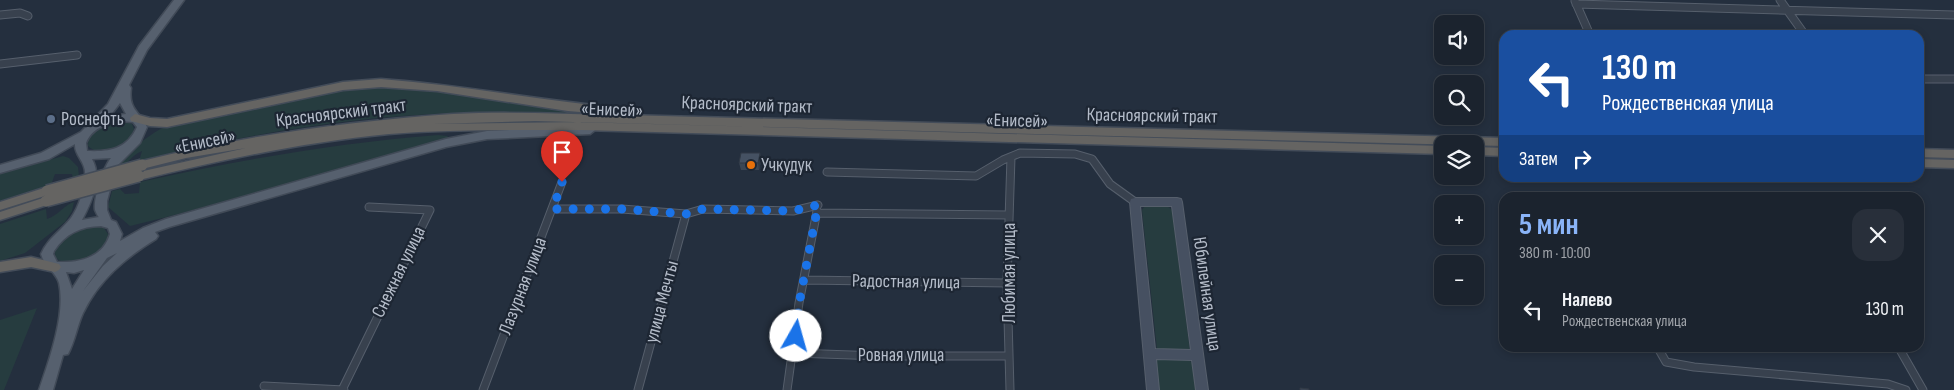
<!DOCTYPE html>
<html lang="ru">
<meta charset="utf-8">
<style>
:root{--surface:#1b232e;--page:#282f3a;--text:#f1f3f6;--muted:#a0a4aa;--line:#39404a;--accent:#8ab4f8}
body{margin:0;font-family:"Sofia Sans Condensed",sans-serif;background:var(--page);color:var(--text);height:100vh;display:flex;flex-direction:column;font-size:19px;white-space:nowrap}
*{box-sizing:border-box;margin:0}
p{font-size:16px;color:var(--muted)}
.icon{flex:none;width:28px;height:28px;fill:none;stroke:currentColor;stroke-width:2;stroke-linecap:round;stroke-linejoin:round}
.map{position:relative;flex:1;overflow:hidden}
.details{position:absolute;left:1499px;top:192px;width:425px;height:160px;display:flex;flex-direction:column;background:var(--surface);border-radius:15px;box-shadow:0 2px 8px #0003,0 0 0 1px var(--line)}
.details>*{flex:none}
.banner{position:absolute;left:1499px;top:30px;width:425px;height:152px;border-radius:15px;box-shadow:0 2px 8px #0003,0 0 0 1px var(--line);background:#1a4fa0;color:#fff;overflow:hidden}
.buttons{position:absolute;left:1434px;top:15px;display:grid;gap:10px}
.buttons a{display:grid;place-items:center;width:50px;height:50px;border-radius:10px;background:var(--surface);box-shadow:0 2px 8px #0003,0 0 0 1px var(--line);font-size:25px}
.pin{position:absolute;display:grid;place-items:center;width:42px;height:42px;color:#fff;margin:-51px -21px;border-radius:50% 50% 50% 0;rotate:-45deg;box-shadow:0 0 5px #0007}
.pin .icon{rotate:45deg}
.me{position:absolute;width:55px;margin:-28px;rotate:7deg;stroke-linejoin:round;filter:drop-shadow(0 0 4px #0008)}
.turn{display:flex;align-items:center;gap:18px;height:105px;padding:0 20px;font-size:22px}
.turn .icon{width:65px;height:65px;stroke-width:2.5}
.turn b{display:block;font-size:35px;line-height:42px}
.then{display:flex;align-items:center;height:48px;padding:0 20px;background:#0003;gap:10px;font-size:19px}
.round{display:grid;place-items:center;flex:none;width:52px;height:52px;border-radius:15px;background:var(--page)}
.head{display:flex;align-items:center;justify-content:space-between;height:85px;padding:0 20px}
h1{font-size:30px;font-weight:700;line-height:38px;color:var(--accent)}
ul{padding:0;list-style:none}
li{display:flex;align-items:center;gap:15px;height:65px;padding:0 20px}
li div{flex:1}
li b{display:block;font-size:19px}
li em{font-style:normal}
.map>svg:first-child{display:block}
</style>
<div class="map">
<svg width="1954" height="390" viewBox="0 0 1954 390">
<rect width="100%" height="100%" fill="#242f3e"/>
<path fill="#263c3f" d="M382 86 430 89 580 111 575 114C534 113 494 111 453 113 348 117 241 135 139 161L142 151C132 155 128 164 119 167 124 154 151 133 163 128L335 91Z
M124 121 132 124 134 129C130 145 100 159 88 146 87 129 111 121 124 121Z
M438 135 447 136 451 139C343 166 238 200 130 226L108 207 112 191 120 189 125 194 139 193 140 182C239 160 337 143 438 135Z
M63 156 69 158 78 167 79 177 73 179 72 174H55L51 185 0 201V174Z
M74 202 72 211 65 222 25 253 0 261V224L46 209 47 219C59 215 65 204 74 202Z
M1145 206H1167L1172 210 1190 351 1157 349 1142 210Z
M95 226 104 228 108 234C108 254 72 272 56 258 49 238 81 228 95 226Z
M37 308 4 390H0V320Z
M1160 358 1188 359 1192 363 1196 390H1159L1156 361Z"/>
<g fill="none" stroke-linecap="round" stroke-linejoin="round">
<g stroke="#565f6c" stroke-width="9">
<path id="minor" d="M1780 0 1805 35
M1575 1 1590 35
M1576 4 1954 15
M0 15 20 13 28 16
M0 64 77 55
M1919 79H1954
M827 172 976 176 1003 160 1020 153 1075 154 1092 159 1110 184 1135 202
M553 209H622L686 214 703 209 793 211 818 205
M817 213 1009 215
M805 280 1007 283
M1658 348 1666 362 1694 367 1888 384 1906 390
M1899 348 1923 390
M794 353 880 356H1009
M264 386 344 390
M342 390 430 210 369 207
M483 390 562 182
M638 390 686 214
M787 390 799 303 817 211
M1010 390 1007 283 1011 157"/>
</g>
<g stroke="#565f6c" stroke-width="2">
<path id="secondary" d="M1135 198H1177L1181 199 1182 202 1208 390H1196L1192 360 1156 359 1159 390H1147L1130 202 1131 199ZM1140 206H1172L1191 350 1155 349Z"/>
</g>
<g stroke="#414a57" stroke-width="3">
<path id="primary" d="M174 0H184L147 50 129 85 131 88C128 109 139 111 147 127L140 143 116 167 107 201V210L111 220 116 222 122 234 120 241 143 228 166 219 446 139 487 131 590 126 595 130 590 134 487 139 446 147 169 227 155 232 158 236 156 239C125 258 99 280 83 313 77 326 75 341 68 354L63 355 53 390H39C49 361 66 314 59 283 56 272 44 266 41 254 48 238 61 231 71 218 79 207 84 190 85 177 87 162 74 156 75 144L49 159 0 173V165L41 153 81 132 108 104 139 46ZM120 103 126 114 110 116ZM119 121 133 122 137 127C127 149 110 152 87 151L86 143C92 128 105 125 119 121ZM111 158C104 166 93 199 95 210 95 210 98 217 99 217L82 220C91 203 103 178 92 159ZM101 226 108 228 110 234C103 258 79 263 57 262L53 254 54 251C65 234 81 226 101 226ZM117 253 103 266 83 291 107 258ZM84 270 72 289 66 272 74 273Z"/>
</g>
<g stroke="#434c59" stroke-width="3">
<path id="trunk" d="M381 79C462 85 542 101 623 108L628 112 625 115 1504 138V146L535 121 433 124 582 122 1442 146V154L582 130C517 130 453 129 389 134 304 142 221 160 139 180L133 176 139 172 246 148 186 158 142 169 137 165 142 161C243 136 349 121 453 114 507 111 562 114 616 115L568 111 437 91 381 87 343 90 167 127 150 126 131 121 130 118 135 114 150 118 167 119 343 82Z
M1475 147 1504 148V156L1475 155Z
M1919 149 1954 150V158L1919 157Z
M1919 159 1954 160V168L1919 167Z
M47 187 53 191 51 194 0 210V202Z
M46 197 50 198 52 201 50 204 0 220V212Z
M31 257 59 264 61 267 59 270 55 272 31 267 0 272V262Z"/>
</g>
<use href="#minor" stroke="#38414e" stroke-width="7"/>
<use href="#secondary" fill="#465061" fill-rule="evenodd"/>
<use href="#primary" fill="#56606e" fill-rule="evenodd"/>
<use href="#trunk" fill="#656462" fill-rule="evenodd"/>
<g stroke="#434c59" stroke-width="14" stroke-linecap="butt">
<path id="trunk-bridge" d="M47 191 142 165
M46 201 139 176"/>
</g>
<use href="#trunk-bridge" stroke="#656462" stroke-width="11"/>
</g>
<path fill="#3b4654" d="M760 153 761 161 759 170H741L739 163Z"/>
<path fill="#303945" d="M760 153 761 161 759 170 758 163Z"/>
<path fill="#455162" stroke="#303945" d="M741 153H760L758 163H739Z
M1300 388 1309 389V390H1300Z"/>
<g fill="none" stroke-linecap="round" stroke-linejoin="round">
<path stroke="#1a73e8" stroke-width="9" stroke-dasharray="0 16.2" d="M562 182 553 209H622L686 214 703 209 793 211 818 205 799 304 796 336"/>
</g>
<circle fill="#5c6f8a" stroke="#1d2633" stroke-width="2" cx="51" cy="119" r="5"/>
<circle fill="#e8710a" stroke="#1d2633" stroke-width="2" cx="751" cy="165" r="5"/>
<g text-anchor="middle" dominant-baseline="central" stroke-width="4.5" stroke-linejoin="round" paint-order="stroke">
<g font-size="19" fill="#b4bcc9" stroke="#1d2633">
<text transform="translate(747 105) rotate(2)">Красноярский тракт</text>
<text transform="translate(612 110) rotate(2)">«Енисей»</text>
<text transform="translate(341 113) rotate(-7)">Красноярский тракт</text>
<text transform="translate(1152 116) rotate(1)">Красноярский тракт</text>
<text transform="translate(1017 121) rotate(1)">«Енисей»</text>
<text transform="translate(205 142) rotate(-12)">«Енисей»</text>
<text transform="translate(399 272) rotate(-64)">Снежная улица</text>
<text transform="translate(1009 273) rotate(-90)">Любимая улица</text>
<text transform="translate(906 282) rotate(1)">Радостная улица</text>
<text transform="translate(523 286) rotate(-69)">Лазурная улица</text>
<text transform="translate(1207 294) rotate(82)">Юбилейная улица</text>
<text transform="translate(662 302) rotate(-75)">улица Мечты</text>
<text x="901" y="355">Ровная улица</text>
</g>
<g font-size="19" fill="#b4bcc9" stroke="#1d2633" text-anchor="start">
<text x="61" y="119">Роснефть</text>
<text x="761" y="165">Учкудук</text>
</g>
</g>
</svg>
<div class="buttons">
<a><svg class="icon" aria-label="sound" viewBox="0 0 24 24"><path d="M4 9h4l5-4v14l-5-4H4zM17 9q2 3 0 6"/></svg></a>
<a><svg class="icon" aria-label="search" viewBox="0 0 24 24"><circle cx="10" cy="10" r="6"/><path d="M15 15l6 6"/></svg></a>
<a><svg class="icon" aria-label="layers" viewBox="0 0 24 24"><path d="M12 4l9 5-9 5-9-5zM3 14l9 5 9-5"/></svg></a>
<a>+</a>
<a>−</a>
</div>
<div class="pin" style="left:562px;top:182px;background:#d93025"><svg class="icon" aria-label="arrive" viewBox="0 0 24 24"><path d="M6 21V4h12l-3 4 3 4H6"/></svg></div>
<svg class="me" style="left:796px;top:336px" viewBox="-20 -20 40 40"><circle r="19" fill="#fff"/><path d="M0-13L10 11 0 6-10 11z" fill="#1a73e8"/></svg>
<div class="banner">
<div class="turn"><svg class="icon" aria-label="left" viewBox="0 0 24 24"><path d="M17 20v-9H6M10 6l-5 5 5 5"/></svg><div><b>130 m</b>Рождественская улица</div></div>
<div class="then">Затем<svg class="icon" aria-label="right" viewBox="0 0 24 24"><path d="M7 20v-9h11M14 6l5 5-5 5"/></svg></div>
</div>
<section class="details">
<div class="head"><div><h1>5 мин</h1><p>380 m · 10:00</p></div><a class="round"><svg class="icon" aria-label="close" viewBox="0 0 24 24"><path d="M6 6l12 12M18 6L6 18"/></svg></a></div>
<ul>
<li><svg class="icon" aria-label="left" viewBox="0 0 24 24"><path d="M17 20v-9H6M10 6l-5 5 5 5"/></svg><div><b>Налево</b><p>Рождественская улица</p></div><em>130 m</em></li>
</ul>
</section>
</div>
